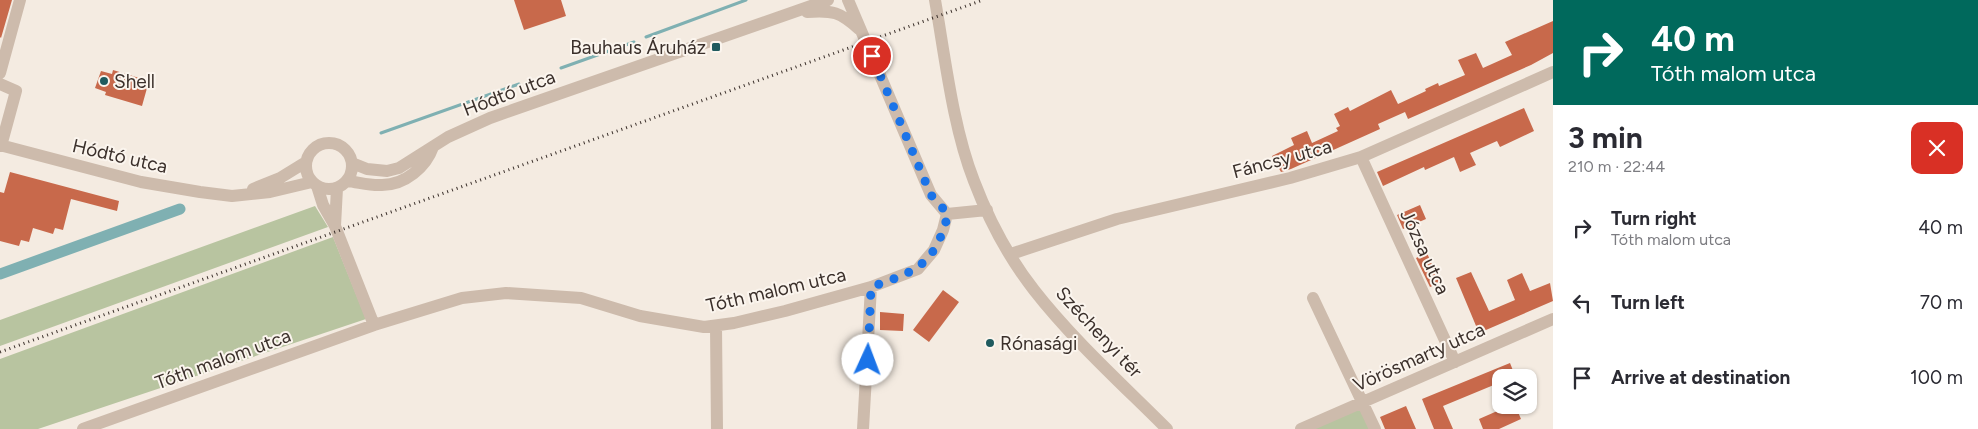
<!DOCTYPE html>
<meta charset="utf-8">
<style>
:root{--surface:#fff;--page:#f2f2f3;--text:#2b2b33;--muted:#7c7c81}
body{margin:0;font-family:Figtree,sans-serif;background:var(--page);color:var(--text);height:100vh;display:flex;flex-direction:column;font-size:19px;white-space:nowrap}
*{box-sizing:border-box;margin:0}
p{font-size:16px;color:var(--muted)}
.icon{flex:none;width:28px;height:28px;fill:none;stroke:currentColor;stroke-width:2;stroke-linecap:round;stroke-linejoin:round}
.map{position:relative;flex:1;overflow:hidden}
.side{display:flex;flex-direction:column;background:var(--surface);width:425px}
.side>*{flex:none}
.top-card{background:#00695c;color:#fff;overflow:hidden}
.tools{position:absolute;left:1492px;top:369px;display:grid;gap:10px}
.tools a{display:grid;place-items:center;width:45px;height:45px;border-radius:10px;background:var(--surface);box-shadow:0 1px 4px #0004;font-size:25px}
.pin{position:absolute;display:grid;place-items:center;width:42px;height:42px;color:#fff;margin:-21px;border:2px solid #fff;border-radius:50%;box-shadow:0 1px 5px #0007}
.me{position:absolute;width:55px;margin:-28px;rotate:2deg;stroke-linejoin:round;filter:drop-shadow(0 0 4px #0008)}
.turn{display:flex;align-items:center;gap:18px;height:105px;padding:0 15px;font-size:22px}
.turn .icon{width:65px;height:65px;stroke-width:2.5}
.turn b{display:block;font-size:35px;line-height:42px}
.round{display:grid;place-items:center;flex:none;width:52px;height:52px;border-radius:10px;background:var(--page)}
.summary{display:flex;align-items:center;justify-content:space-between;height:85px;padding:0 15px}
h1{font-size:30px;font-weight:700;line-height:38px}
ul{padding:0;list-style:none}
li{display:flex;align-items:center;gap:15px;height:75px;padding:0 15px}
li div{flex:1}
li b{display:block;font-size:19px}
li em{font-style:normal}
main{display:flex;flex:1;min-height:0}
.map>svg:first-child{display:block}
</style>
<main>
<div class="map">
<svg width="1553" height="429" viewBox="0 0 1553 429">
<rect width="100%" height="100%" fill="#f4ebe1"/>
<path fill="#b8c4a0" d="M315 206 328 227 0 346V320Z
M333 237 366 319 38 429H0V359Z
M1363 402 1375 429H1301Z"/>
<g fill="none" stroke-linecap="round" stroke-linejoin="round">
<path stroke="#7fb0b2" stroke-width="3" d="M646 37 746 0
M561 68 634 42
M381 133 519 84"/>
<path stroke="#7fb0b2" stroke-width="11" d="M0 274 180 209"/>
</g>
<path fill="#c8694b" d="M0 0H12L1 38 0 37Z
M514 0H561L566 16 524 30Z
M1553 21V53L1531 65 1408 119 1405 112 1378 124 1380 129 1291 169 1281 172 1272 156 1294 145 1291 138 1307 131 1312 143 1338 131 1336 128 1340 126 1334 114 1348 107 1350 111 1391 90 1398 104 1426 91 1425 89 1438 83 1439 86 1465 75 1458 60 1476 53 1483 68 1512 55 1505 42Z
M113 70 149 81 142 106 105 95 106 92 95 88 101 71 112 74Z
M1524 108 1534 131 1500 147 1497 141 1470 153 1476 165 1460 172 1454 157 1425 170 1424 167 1383 186 1377 172Z
M10 172 119 201 117 211 71 199 63 230 55 228 53 234 33 228 29 242 21 240 19 246 0 241V192L4 193Z
M1420 205 1426 219 1403 229 1397 215Z
M1427 253 1440 283 1430 287 1416 258Z
M1471 272 1489 311 1515 300 1507 280 1522 273 1530 291 1550 283 1553 301 1479 333 1456 278Z
M943 290 959 302 929 342 913 330Z
M880 312 904 314 903 331 880 330Z
M877 351H891V369L877 368Z
M1510 363 1516 378H1501V382L1443 406 1453 429H1434L1422 399Z
M1511 405H1515L1521 419 1499 429H1483L1479 419Z
M1406 406 1416 429H1385L1380 417Z"/>
<g fill="none" stroke-linecap="round" stroke-linejoin="round">
<path stroke="#cdbbac" stroke-width="12" d="M848 0 931 195 947 214
M935 0C945 57 953 128 974 181 988 218 1009 258 1034 290 1073 340 1122 384 1167 429
M807 12C833 10 840 12 859 29
M0 73 20 0
M0 84 16 91 1 146
M306 166a23 23 0 1 1 46 0a23 23 0 1 1-46 0Z
M0 145 141 182 200 192 232 196 270 192 312 182
M1361 157 1455 362
M352 163 367 169 387 171 399 168 448 137 490 118 828 0
M347 181C358 182 370 186 382 185 405 185 426 167 433 147
M317 186 323 205 335 226 374 325
M253 189 280 178 306 162
M947 214 987 210
M335 226 337 188
M1011 254 1117 219 1290 178 1361 157 1553 72
M1313 298 1375 429
M716 326 717 429
M83 429 374 325 462 298 506 293 581 298 640 316 704 327 734 323 785 311 871 287 918 269 934 250 943 230 947 214
M863 429 871 287
M1301 429 1553 319"/>
<path stroke="#3b302b" stroke-width="3" stroke-dasharray="1 4" stroke-linecap="butt" d="M0 352 983 0"/>
</g>
<g fill="none" stroke-linecap="round" stroke-linejoin="round">
<path stroke="#1a73e8" stroke-width="9" stroke-dasharray="0 16.2" d="M868 360 871 287C917 271 935 265 948 214L931 195 872 56"/>
</g>
<g fill="#1f5a5e" stroke="#fbf5ee" stroke-width="2">
<rect x="711" y="42" width="10" height="10" rx="2.5"/>
<circle cx="104" cy="81" r="5"/>
<circle cx="990" cy="343" r="5"/>
</g>
<g text-anchor="middle" dominant-baseline="central" stroke-width="4" stroke-linejoin="round" paint-order="stroke">
<g font-size="19" fill="#3b302b" stroke="#fbf5ee" text-anchor="start">
<text x="706" y="47" text-anchor="end">Bauhaus Áruház</text>
<text x="114" y="81">Shell</text>
<text x="1000" y="343">Rónasági</text>
</g>
<g font-size="19" fill="#3b302b" stroke="#fbf5ee">
<text transform="translate(509 93) rotate(-21)">Hódtó utca</text>
<text transform="translate(120 156) rotate(13)">Hódtó utca</text>
<text transform="translate(1282 159) rotate(-15)">Fáncsy utca</text>
<text transform="translate(1425 252) rotate(65)">Józsa utca</text>
<text transform="translate(776 290) rotate(-13)">Tóth malom utca</text>
<text transform="translate(1099 332) rotate(47)">Széchenyi tér</text>
<text transform="translate(1419 357) rotate(-24)">Vörösmarty utca</text>
<text transform="translate(223 359) rotate(-20)">Tóth malom utca</text>
</g>
</g>
</svg>
<div class="tools">
<a><svg class="icon" aria-label="layers" viewBox="0 0 24 24"><path d="M12 4l9 5-9 5-9-5zM3 14l9 5 9-5"/></svg></a>
</div>
<div class="pin" style="left:872px;top:56px;background:#d93025"><svg class="icon" aria-label="arrive" viewBox="0 0 24 24"><path d="M6 21V4h12l-3 4 3 4H6"/></svg></div>
<svg class="me" style="left:868px;top:360px" viewBox="-20 -20 40 40"><circle r="19" fill="#fff"/><path d="M0-13L10 11 0 6-10 11z" fill="#1a73e8"/></svg>
</div>
<section class="side">
<div class="top-card">
<div class="turn"><svg class="icon" aria-label="right" viewBox="0 0 24 24"><path d="M7 20v-9h11M14 6l5 5-5 5"/></svg><div><b>40 m</b>Tóth malom utca</div></div>
</div>
<div class="summary"><div><h1>3 min</h1><p>210 m · 22:44</p></div><a class="round" style="background:#d93025;color:#fff"><svg class="icon" aria-label="close" viewBox="0 0 24 24"><path d="M6 6l12 12M18 6L6 18"/></svg></a></div>
<ul>
<li><svg class="icon" aria-label="right" viewBox="0 0 24 24"><path d="M7 20v-9h11M14 6l5 5-5 5"/></svg><div><b>Turn right</b><p>Tóth malom utca</p></div><em>40 m</em></li>
<li><svg class="icon" aria-label="left" viewBox="0 0 24 24"><path d="M17 20v-9H6M10 6l-5 5 5 5"/></svg><div><b>Turn left</b></div><em>70 m</em></li>
<li><svg class="icon" aria-label="arrive" viewBox="0 0 24 24"><path d="M6 21V4h12l-3 4 3 4H6"/></svg><div><b>Arrive at destination</b></div><em>100 m</em></li>
</ul>
</section>
</main>
